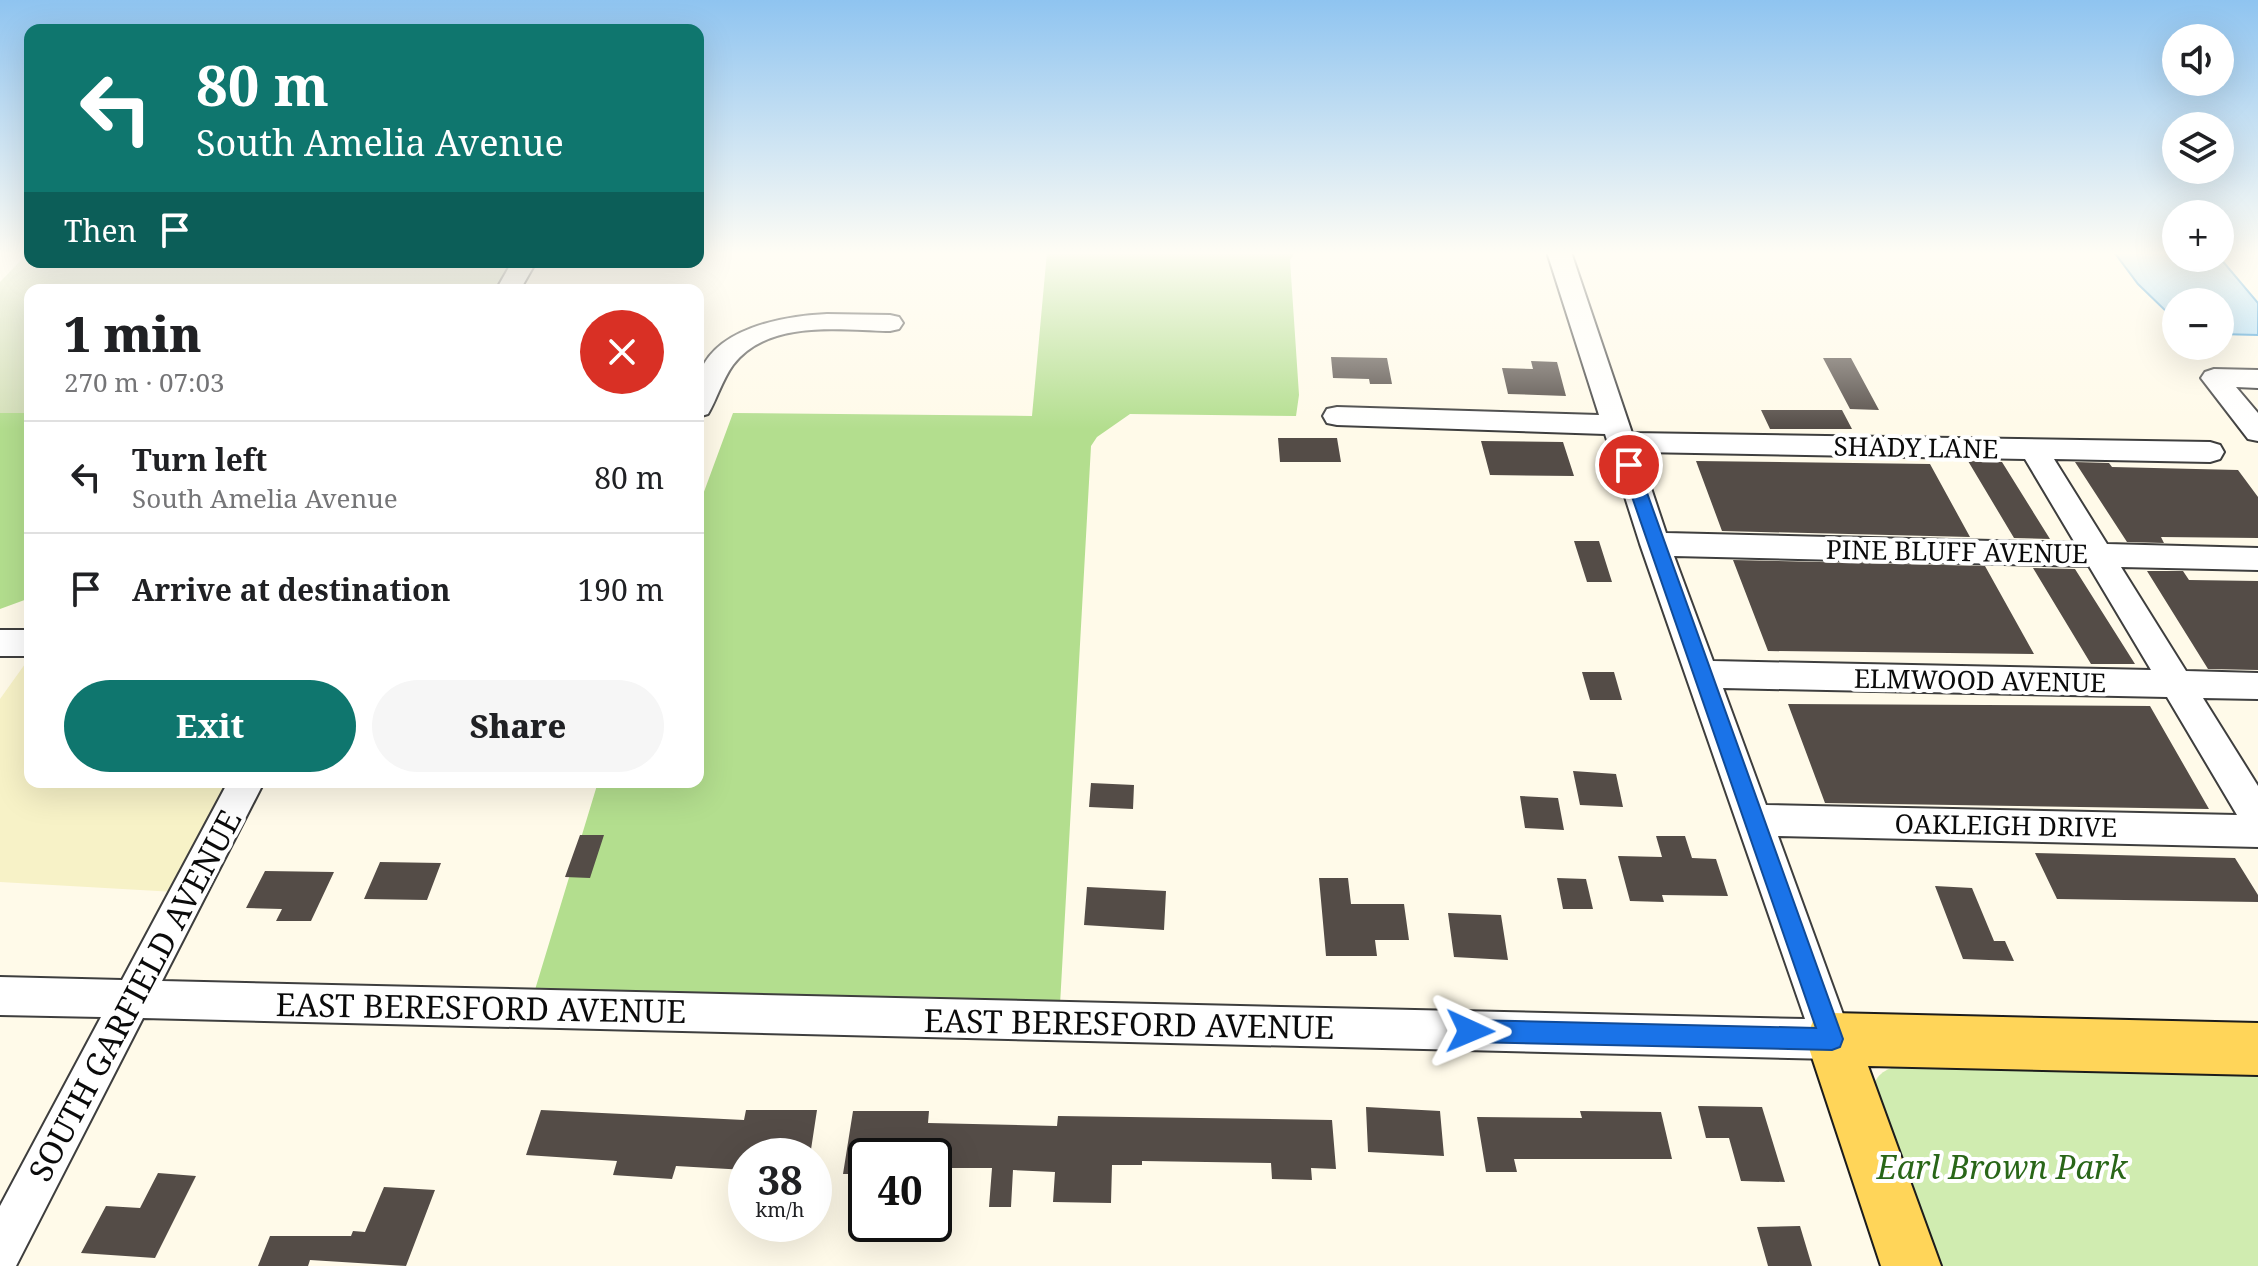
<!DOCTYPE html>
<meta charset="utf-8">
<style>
:root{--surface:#fff;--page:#f6f6f6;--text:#202124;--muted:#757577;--line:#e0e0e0;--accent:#0f766e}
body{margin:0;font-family:"Noto Serif",serif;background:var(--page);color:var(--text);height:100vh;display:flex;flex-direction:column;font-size:30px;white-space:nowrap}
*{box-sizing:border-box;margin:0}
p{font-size:26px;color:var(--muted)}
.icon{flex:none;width:44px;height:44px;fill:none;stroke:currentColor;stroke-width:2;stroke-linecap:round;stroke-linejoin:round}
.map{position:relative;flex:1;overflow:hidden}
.details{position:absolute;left:24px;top:284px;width:680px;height:504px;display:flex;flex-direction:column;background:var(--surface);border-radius:16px;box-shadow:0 8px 32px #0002}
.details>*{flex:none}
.hud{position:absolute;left:24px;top:24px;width:680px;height:244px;border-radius:16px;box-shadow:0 8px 32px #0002;background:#0f766e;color:#fff;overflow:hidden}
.buttons{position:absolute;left:2162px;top:24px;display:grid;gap:16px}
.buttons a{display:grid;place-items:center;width:72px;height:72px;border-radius:50%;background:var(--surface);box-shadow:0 8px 32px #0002;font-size:40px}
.speed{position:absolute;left:728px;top:1138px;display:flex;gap:16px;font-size:40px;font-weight:700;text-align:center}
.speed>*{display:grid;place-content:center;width:104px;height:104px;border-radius:50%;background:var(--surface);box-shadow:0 8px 32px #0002;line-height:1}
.speed small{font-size:20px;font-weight:400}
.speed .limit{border:4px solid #111;border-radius:12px;background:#fff;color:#111}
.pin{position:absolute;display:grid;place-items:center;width:68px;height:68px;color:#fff;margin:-34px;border:4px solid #fff;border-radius:50%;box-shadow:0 2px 8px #0007}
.me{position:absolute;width:88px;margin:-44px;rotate:91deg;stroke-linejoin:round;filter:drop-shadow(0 0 6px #0008)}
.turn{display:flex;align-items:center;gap:28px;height:168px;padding:0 40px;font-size:36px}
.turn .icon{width:104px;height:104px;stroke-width:2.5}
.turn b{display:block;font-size:56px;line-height:68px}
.then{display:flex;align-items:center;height:76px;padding:0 40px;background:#0003;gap:16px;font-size:30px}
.round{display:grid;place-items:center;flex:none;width:84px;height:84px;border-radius:42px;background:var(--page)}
.head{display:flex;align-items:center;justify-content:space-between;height:136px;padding:0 40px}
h1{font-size:48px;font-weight:800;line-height:60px}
.cta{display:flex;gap:16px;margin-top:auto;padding:16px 40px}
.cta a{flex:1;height:92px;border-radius:48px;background:var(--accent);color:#fff;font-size:32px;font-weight:800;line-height:92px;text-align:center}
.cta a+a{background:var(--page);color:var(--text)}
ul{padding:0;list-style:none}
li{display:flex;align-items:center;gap:24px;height:112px;padding:0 40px;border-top:2px solid var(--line)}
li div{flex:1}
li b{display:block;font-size:30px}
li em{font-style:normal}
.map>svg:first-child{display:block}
</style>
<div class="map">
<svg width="2258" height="1266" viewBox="0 0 2258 1266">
<rect width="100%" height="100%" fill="#fffae9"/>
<path fill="#f7f2c7" d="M30 657V782H233L175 892 0 882V699Z"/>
<path fill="#d0ecb0" d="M1903 1064 2258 1070V1266H1930L1871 1095C1875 1074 1883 1070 1903 1064Z"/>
<path fill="#b3de8e" d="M1047 252H1295L1290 260 1299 395 1296 416 1130 414 1097 437 1091 446 1060 1005 534 993 598 782H698V508L733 413 1032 416Z
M0 413H30V598L0 609Z"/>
<path fill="#d5e1b9" d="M29 252 30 262H511L495 290H30V413H0V282Z"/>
<path fill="#a9ddfb" stroke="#2b94d7" stroke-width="2" d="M2114 252H2176V258H2220L2258 303V335L2220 334V302H2176V319L2171 316 2138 284Z"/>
<path fill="#544c47" d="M1331 357 1387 358 1392 384H1370L1369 379 1333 378Z
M1823 358H1851L1879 410 1850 409Z
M1531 361 1557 362 1566 396 1508 394 1502 368 1533 369Z
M1761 410H1842L1852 429H1770Z
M1278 438H1337L1341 462H1280Z
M1481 441 1563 442 1574 476 1490 475Z
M1696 461 1930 464 1970 537 1722 531Z
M1968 461 2002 462 2050 539 2014 538Z
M2075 462 2109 463 2112 467 2238 470 2258 497V538L2161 537 2164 543 2127 542Z
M1574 541H1599L1612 582H1587Z
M1733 560 1985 566 2034 654 1768 651Z
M2033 568 2075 569 2135 664H2091Z
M2147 571H2183L2189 580 2258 581V670L2208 669Z
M1582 672H1614L1622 700H1590Z
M1788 704 2150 706 2209 809 1825 803Z
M1573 771 1616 774 1623 807 1580 805Z
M1091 783 1134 785 1133 809 1089 807Z
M1520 796 1558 798 1564 830 1525 828Z
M580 835H604L590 878 565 877Z
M1656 836H1685L1692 858 1716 859 1728 896 1662 895 1664 902 1630 901 1618 856 1662 857Z
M2035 853 2235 858 2258 895V902L2057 899Z
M380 862 441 863 427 900 364 899Z
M265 871 334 872 311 921H276L282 909 246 908Z
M1319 878H1348L1351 904H1404L1409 940H1375L1377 956H1326Z
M1557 878 1586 879 1593 909H1563Z
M1935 886 1972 888 1994 941H2005L2014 961 1963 959Z
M1087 887 1166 891 1164 930 1084 925Z
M1448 913 1501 915 1508 960 1454 957Z
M1698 1106 1762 1107 1785 1182 1741 1181 1729 1138H1706Z
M1366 1107 1440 1111 1444 1156 1368 1152Z
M541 1110 744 1120 746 1110H817L810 1156H746V1170L676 1166 672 1179 613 1175 617 1161 526 1155Z
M853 1111H929L928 1123 1057 1126 1058 1116 1332 1120 1336 1169 1311 1168 1312 1180 1272 1179 1271 1163 1142 1161V1165H1112L1111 1203 1053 1202 1055 1172 1013 1170 1011 1207H989L992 1168H948L949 1156H866V1174H843Z
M1580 1111 1661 1112 1672 1159H1514L1517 1172H1486L1477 1117 1582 1118Z
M158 1173 196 1176 155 1258 81 1253 106 1206 140 1208Z
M384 1187 435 1190 406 1266 310 1260 308 1266H258L270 1236H351L353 1231 365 1232Z
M1800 1226 1812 1266H1768L1757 1227Z"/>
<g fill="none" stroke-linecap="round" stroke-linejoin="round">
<g stroke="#3e3e3e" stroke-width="4">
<path id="minor" d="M1547 252H1571L1632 433 2210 442 2220 445 2224 452 2220 459 2210 462 2054 459 2107 544 2258 548V570L2121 567 2186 671 2258 673V699L2203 698 2258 786V847L1778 836 1852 1039 1846 1053 1832 1059 143 1018 16 1266H0V1206L101 1017 0 1015V977L122 980 228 782H264L162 981 1805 1019 1640 544 1605 434 1337 425 1327 423 1323 416 1327 409 1337 407 1599 415ZM1639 452 2025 459 2075 543 1666 533ZM1674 556 2089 566 2151 670 1713 661ZM1723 688 2167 697 2237 815 1766 805Z
M512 262H536L520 290H496Z
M827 314 890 315 899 317 903 323 899 329 890 331C840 330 768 319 733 365 722 380 717 399 708 414L698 417C698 406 695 390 698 379 711 328 784 316 827 314Z
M2214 369 2258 370V388L2236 387 2258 413V441L2248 439 2201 378 2205 372Z
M0 630H30V656H0Z"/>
</g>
<g stroke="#1c1c1c" stroke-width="4">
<path id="major" d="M1832 1013 2258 1023V1075L1868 1066 1941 1266H1881L1806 1039 1813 1021Z"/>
</g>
<use href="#minor" fill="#fff" fill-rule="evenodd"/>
<use href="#major" fill="#ffd559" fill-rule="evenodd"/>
</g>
<linearGradient id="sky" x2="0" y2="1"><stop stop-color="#8fc4f0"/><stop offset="0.59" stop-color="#fffdf5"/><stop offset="1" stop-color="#fffdf5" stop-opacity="0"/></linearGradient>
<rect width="2258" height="429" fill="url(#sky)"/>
<path fill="#1a73e8" stroke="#114b97" stroke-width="2" d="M1629 460 1637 465 1843 1039 1840 1047 1832 1050 1470 1042 1462 1039 1459 1031 1462 1023 1470 1020 1816 1028 1621 465Z"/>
<g text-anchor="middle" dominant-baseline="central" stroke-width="8" stroke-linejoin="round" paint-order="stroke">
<g font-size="26" fill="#0b0b0b" stroke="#fff">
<text transform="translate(1916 447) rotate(1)">SHADY LANE</text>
<text transform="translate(1957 551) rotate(1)">PINE BLUFF AVENUE</text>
<text transform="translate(1980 680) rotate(1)">ELMWOOD AVENUE</text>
<text transform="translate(2006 825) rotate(1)">OAKLEIGH DRIVE</text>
</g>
<g font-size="32" fill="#0b0b0b" stroke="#fff">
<text transform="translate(134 995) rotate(-62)">SOUTH GARFIELD AVENUE</text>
<text transform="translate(481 1007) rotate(1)">EAST BERESFORD AVENUE</text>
<text transform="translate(1129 1023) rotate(1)">EAST BERESFORD AVENUE</text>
</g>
<g font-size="32" font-style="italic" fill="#296618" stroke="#fff">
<text x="2002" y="1166">Earl Brown Park</text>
</g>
</g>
</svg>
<div class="buttons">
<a><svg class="icon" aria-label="sound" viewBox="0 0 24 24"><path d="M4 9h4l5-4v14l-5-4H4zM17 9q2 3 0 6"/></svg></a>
<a><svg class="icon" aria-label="layers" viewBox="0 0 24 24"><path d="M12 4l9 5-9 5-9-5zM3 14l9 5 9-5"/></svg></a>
<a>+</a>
<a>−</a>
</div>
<div class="speed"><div>38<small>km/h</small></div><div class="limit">40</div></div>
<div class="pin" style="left:1629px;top:465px;background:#d93025"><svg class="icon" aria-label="arrive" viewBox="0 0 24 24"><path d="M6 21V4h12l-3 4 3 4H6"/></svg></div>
<svg class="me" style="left:1470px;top:1031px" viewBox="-20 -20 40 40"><path d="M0-17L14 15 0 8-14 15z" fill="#1a73e8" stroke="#fff" stroke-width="4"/></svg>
<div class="hud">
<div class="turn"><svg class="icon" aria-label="left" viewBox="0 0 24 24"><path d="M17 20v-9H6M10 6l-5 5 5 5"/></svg><div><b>80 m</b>South Amelia Avenue</div></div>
<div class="then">Then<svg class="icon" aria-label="arrive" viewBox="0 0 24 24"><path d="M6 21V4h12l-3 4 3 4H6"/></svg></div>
</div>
<section class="details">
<div class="head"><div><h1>1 min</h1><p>270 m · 07:03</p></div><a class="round" style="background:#d93025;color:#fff"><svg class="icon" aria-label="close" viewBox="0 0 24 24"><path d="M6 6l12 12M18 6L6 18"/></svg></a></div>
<ul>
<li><svg class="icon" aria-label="left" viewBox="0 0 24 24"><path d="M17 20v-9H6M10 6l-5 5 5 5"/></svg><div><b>Turn left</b><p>South Amelia Avenue</p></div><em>80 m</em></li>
<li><svg class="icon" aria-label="arrive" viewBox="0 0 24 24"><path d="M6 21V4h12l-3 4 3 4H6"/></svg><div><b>Arrive at destination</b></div><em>190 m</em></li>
</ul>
<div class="cta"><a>Exit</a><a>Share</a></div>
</section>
</div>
